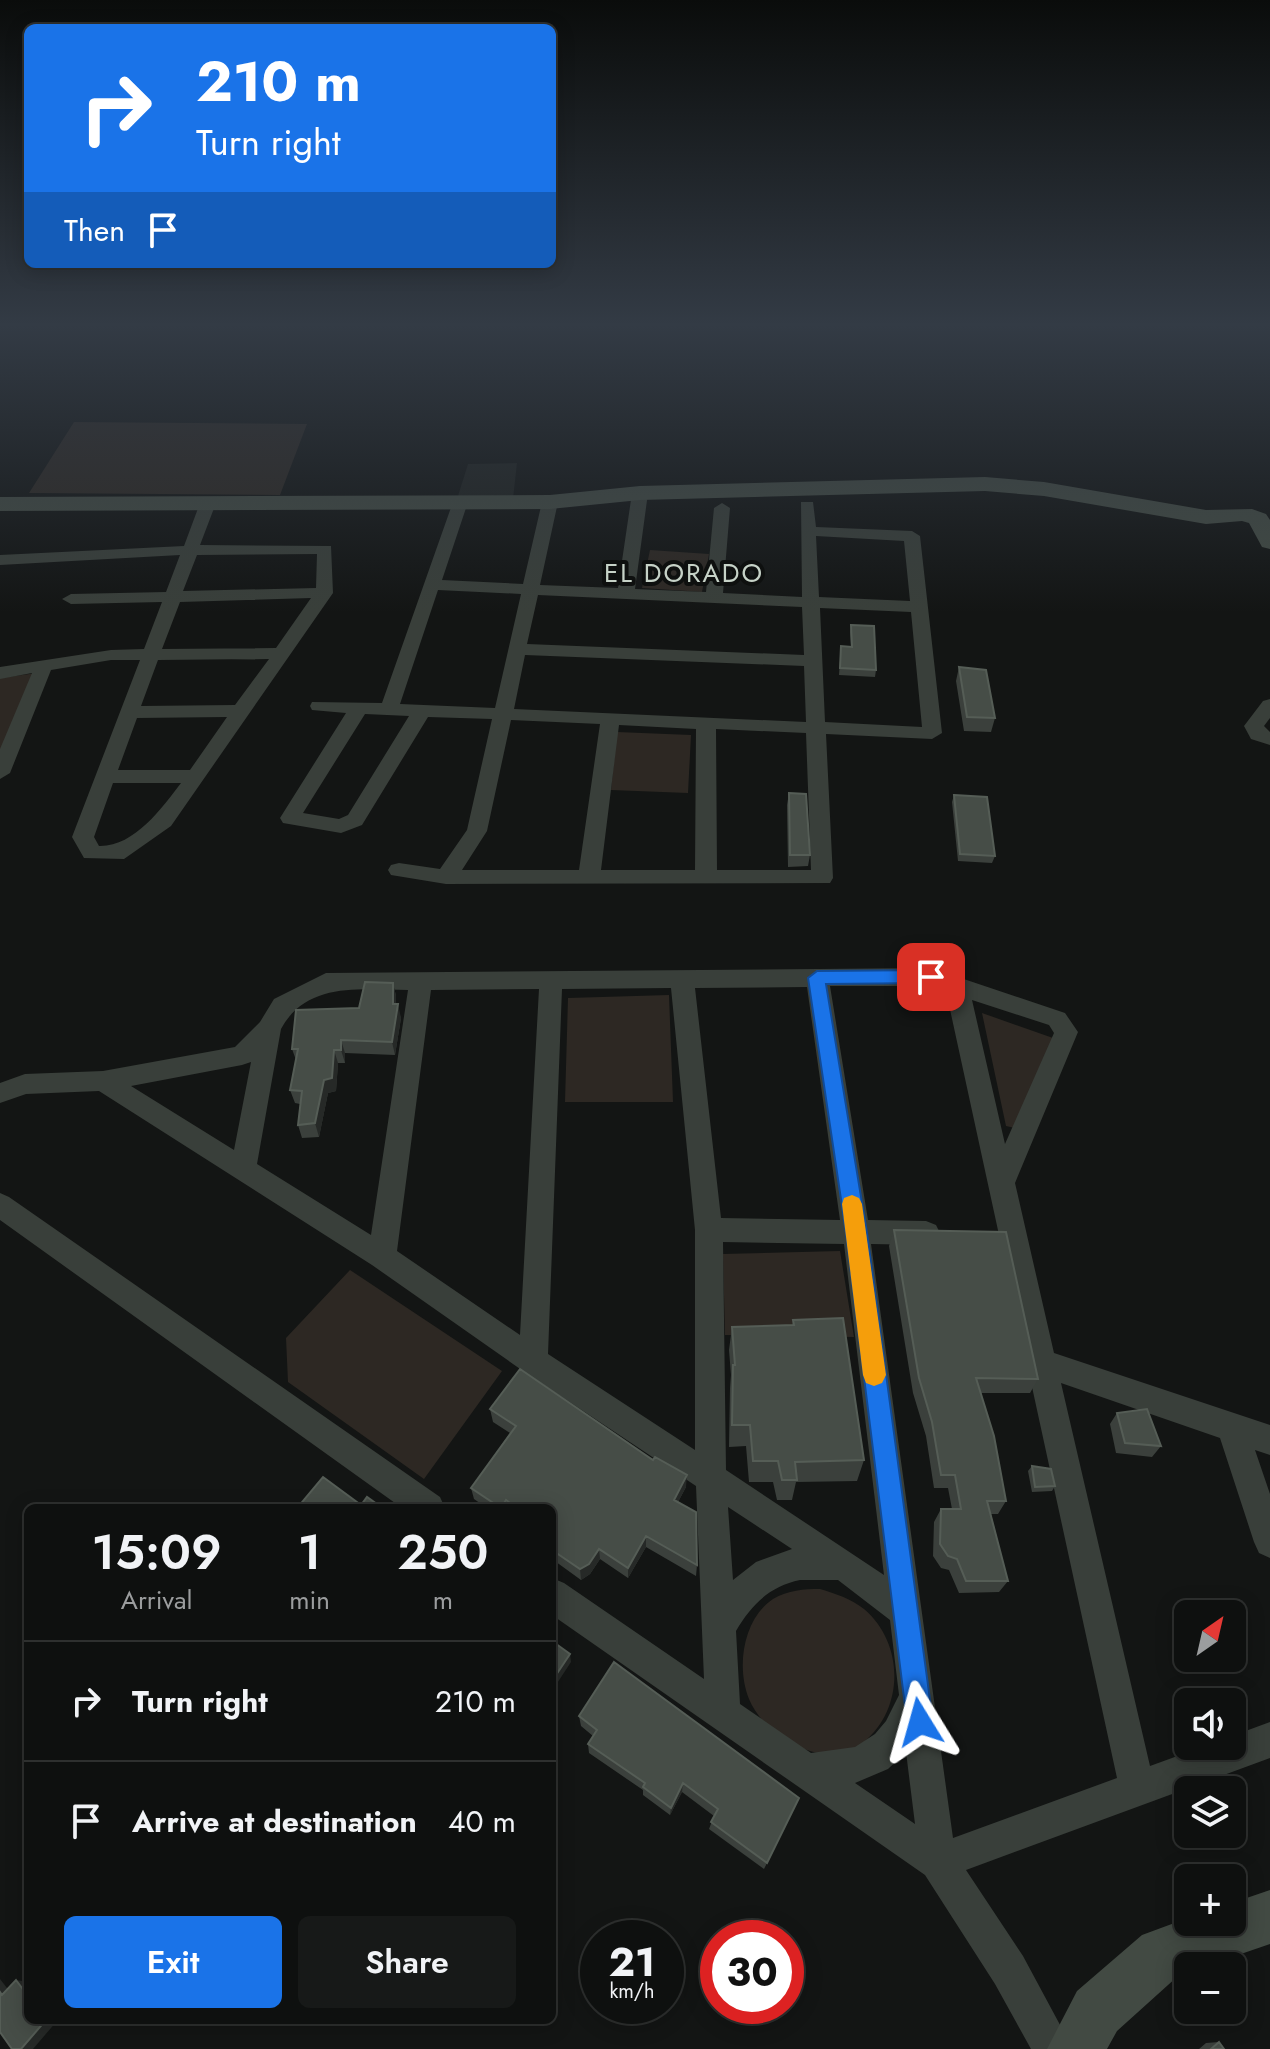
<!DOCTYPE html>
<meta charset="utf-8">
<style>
:root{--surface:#0e100f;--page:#171918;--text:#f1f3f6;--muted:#9b9d9e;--line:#2e302f;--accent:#1a73e8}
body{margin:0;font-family:Jost,sans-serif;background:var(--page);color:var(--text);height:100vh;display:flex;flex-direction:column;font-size:30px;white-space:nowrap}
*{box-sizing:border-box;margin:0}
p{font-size:26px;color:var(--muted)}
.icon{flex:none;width:44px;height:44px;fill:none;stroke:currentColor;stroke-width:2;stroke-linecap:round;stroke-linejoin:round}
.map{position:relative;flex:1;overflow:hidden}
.sheet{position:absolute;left:24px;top:1504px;width:532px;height:520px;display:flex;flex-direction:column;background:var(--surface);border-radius:12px;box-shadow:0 4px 20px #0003,0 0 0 2px var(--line)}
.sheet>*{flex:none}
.top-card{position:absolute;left:24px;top:24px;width:532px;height:244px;border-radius:12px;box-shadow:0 4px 20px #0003,0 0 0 2px var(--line);background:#1a73e8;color:#fff;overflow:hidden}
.needle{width:52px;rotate:34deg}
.fabs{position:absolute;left:1174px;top:1600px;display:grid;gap:16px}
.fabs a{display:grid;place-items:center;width:72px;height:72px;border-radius:12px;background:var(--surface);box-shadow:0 4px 20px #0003,0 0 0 2px var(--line);font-size:40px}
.speed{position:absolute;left:580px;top:1920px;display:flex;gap:16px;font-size:40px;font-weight:700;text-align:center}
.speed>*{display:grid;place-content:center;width:104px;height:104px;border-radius:50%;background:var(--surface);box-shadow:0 4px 20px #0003,0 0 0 2px var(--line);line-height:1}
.speed small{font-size:20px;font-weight:400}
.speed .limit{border:12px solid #d22;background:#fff;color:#111}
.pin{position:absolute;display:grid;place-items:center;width:68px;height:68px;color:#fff;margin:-34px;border-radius:16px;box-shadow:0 4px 12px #0006}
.me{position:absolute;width:88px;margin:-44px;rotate:352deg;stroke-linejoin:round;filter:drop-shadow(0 0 6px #0008)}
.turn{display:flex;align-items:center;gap:28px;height:168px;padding:0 40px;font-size:36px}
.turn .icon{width:104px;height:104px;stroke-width:2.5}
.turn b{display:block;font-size:56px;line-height:68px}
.then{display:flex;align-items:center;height:76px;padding:0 40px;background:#0003;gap:16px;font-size:30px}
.eta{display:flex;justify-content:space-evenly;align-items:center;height:136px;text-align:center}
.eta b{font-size:48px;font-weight:600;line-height:56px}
.primary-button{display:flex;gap:16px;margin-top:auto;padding:16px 40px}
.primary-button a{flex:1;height:92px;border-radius:12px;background:var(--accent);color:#fff;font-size:32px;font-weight:600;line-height:92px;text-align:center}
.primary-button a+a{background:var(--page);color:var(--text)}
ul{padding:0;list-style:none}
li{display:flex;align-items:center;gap:24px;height:120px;padding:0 40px;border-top:2px solid var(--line)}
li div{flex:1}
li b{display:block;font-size:30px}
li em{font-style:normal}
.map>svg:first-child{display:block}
</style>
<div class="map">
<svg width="1270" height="2049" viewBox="0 0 1270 2049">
<rect width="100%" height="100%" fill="#131514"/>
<path fill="#1f2220" d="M517 463 513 499H457L468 464Z"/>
<path fill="#2d2823" d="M74 422 307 424 280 495 29 493Z
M650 550 709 554 702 592 642 588Z
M37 673 0 762V678Z
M617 732 691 735 688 793 611 790Z
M669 995 673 1102H565L568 998Z
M982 1013 1053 1038 1015 1128 1006 1126Z
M840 1251 854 1337 725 1335 723 1254Z
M350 1270 502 1371 424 1479 288 1382 286 1338Z
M820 1589C836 1594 850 1598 864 1609 905 1644 904 1709 864 1742 826 1773 765 1738 749 1699 736 1667 743 1619 773 1599 788 1590 804 1589 820 1589Z"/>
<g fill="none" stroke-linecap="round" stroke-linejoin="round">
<path fill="#393f3a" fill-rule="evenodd" d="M640 488 648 493 635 589 706 592 714 508 722 503 730 508 723 593 802 597 801 502H813L816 527 912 531 920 536 942 733 932 739 826 734 833 878 830 883 446 884 391 875 388 870 391 865 399 863 440 869 467 830 492 719 428 717 362 825 341 833 283 823 280 818 346 713 312 710 310 706 312 702 382 703 454 499H466L468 502 442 580 523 584 542 502 550 497 558 502 540 585 618 588 632 493ZM816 536 904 541 910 601 819 597ZM438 590 521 594 495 708 400 704ZM538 595 802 607 804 655 527 644ZM820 608 911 612 922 727 825 722ZM525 655 804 666 806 722 514 709ZM365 714 409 716 348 815 339 819 303 813ZM511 720 600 724 579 870H462L487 831ZM619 725 696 729 695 870H601ZM716 729 806 733 811 870H717Z
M208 498 216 503 200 545 331 546 333 593 171 826 124 859 84 858 72 837 140 660H111L51 670 10 773 0 779V749L32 673 0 679V667L111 650 144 649 162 602 71 604 62 599 71 594 166 592 180 555 0 565V555L184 546 200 503ZM317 554 316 588 183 591 197 555ZM311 598 276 648 162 649 180 602ZM269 659 235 705 141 706 158 660ZM227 717 190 770H118L137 718ZM113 783H181C162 808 134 847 99 846L94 837Z
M1270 699V718L1264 726 1270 732V745L1251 739 1244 726 1263 701Z
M931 968 1065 1013 1078 1032 1015 1183 1054 1353 1270 1425V1455L1255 1450 1270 1494V1558L1259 1553 1254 1542 1220 1438 1061 1383 1150 1766 1205 1746H1232V1736L1270 1722V1758L966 1870 1023 1956 1073 2049H1031L995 1984 925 1875 552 1615V1578L564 1583 704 1679 696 1486 523 1371 372 1265 99 1091 26 1094 0 1103V1083L25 1074 103 1071 235 1047 260 1022 274 999 326 973ZM830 986H930L946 991 1117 1778 953 1838 871 1244 926 1245 936 1241 940 1233 936 1225 926 1221 868 1220ZM807 987 840 1220 721 1218 695 988ZM671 988 695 1230V1450L548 1354 562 989ZM539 989 520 1335 397 1251 431 990ZM408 990 371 1235 257 1164 281 1029C307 981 361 990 408 990ZM972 1000 1049 1025 1054 1033 1005 1144ZM251 1062 234 1150 131 1086 242 1065ZM723 1242 844 1244 884 1575 726 1470ZM728 1507 792 1549 756 1562 733 1580ZM800 1580H838L890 1620 899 1695 886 1721 875 1734 855 1747 811 1753 740 1704 736 1631C751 1605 770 1586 800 1580ZM906 1752 915 1824 855 1783 888 1769Z
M0 1193 9 1197 440 1497 445 1508H402L0 1220Z"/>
<path fill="#424a43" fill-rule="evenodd" d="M985 477 1044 482 1206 510 1252 509 1266 514 1270 520V549L1262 547 1249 523 1242 521 1206 524 1044 496 985 491 640 500 550 509 0 511V497L550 495 640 486Z
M1270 1890V1944L1206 1966H1188V1972L1178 1976 1117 2031 1107 2049H1047L1077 1991 1142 1935 1188 1918V1922H1232V1903Z"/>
</g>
<path fill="#3b403c" d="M851 625 876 670 875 677 839 675 841 646 851 647 850 632Z
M959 667 995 718 991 732 964 731 956 681Z
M789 793 810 855 808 866 788 867 787 805Z
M954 795 995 856 992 863 958 861 952 802Z
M393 983 396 996V1004L401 1018 395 1055 345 1053V1063H338L336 1091 328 1093 319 1137 302 1138 298 1125 300 1104 295 1103 290 1090 296 1060 292 1049 359 1008Z
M894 1230 1038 1379 1030 1393H981L1006 1501 998 1514H991L1008 1581 999 1592 959 1593 949 1570 941 1568 933 1556 934 1522 941 1509H952L948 1488H934L926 1436 913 1393 889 1246Z
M793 1320 864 1460 857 1481 796 1482 792 1500H777L773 1482H749L746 1446 729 1447 730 1388 731 1375 729 1350 732 1327 792 1326Z
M490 1409 686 1487 678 1502 697 1565 696 1576 646 1547 628 1578 600 1559 590 1574 581 1580 552 1559V1508H487L474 1499 471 1488 510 1433 493 1422Z
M1117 1413 1161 1446 1152 1457 1116 1453 1110 1424Z
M1032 1466 1055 1486 1052 1491 1032 1492 1028 1471Z
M614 1662 767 1863 764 1869 709 1829 714 1816 682 1792 670 1815 643 1795V1790L589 1753 588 1744 593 1736 581 1726 579 1716Z
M1219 2042 1224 2049H1199L1206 2043Z"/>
<path fill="#262927" d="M393 983 396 996V1014L398 1004 401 1018 395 1055 392 1042Z
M341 1040 345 1053V1063L341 1050Z
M334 1050 338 1063 336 1091 328 1093 319 1137 315 1123 324 1080Z
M687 1475 686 1487 673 1511 674 1500Z
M506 1500 508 1508H501Z
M646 1536V1547L628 1578V1568Z
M599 1549 600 1559 590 1574 581 1580 580 1569Z
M570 1654 571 1662 552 1691V1681Z
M683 1783 682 1792 670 1815 671 1808Z
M0 1979 14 1997 2 1995 0 1992Z
M16 1980 28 1982V1992H25Z
M46 2020H56L57 2021 33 2049H21Z"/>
<path fill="#464d47" stroke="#555d56" stroke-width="2" d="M851 625 874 626 876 670 840 668 841 646 852 647Z
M959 667 986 670 995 718 967 717Z
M789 793 806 794 810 855H790Z
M954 795 987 797 995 856 960 854Z
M365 982 393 983V1004H398L392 1042 341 1040V1050H334L332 1078 324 1080 315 1123 298 1125 302 1091 290 1090 298 1049H292L296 1010 359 1008Z
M894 1230 1006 1232 1038 1379 976 1378 994 1436 1006 1501H987L1008 1581H966L957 1559 948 1556 940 1544 941 1509H961L955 1475H941L932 1422 919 1378Z
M843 1318 864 1460 795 1462 797 1480H782L778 1461H753L750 1425H732L733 1365H735L732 1327 794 1325 793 1320Z
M520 1369 653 1460 655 1457 687 1475 674 1500 696 1512 697 1565 646 1536 628 1568 599 1549 589 1564 580 1569 552 1550V1508H517L506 1500 501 1508 471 1488 516 1426 490 1409Z
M1147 1409 1161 1446 1125 1443 1117 1413Z
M1032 1466 1051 1469 1055 1486 1035 1487Z
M323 1477 361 1505 367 1497 381 1507H298Z
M552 1641 570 1654 552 1681Z
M614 1662 799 1798 767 1863 711 1822 718 1809 683 1783 671 1808 643 1787 645 1783 588 1744 597 1730 579 1716Z
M16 1980 25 1992 28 1988V2020H46L21 2049H12L0 2032V1992L2 1995Z
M1219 2042 1224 2049H1211Z"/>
<linearGradient id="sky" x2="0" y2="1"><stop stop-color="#0a0c0b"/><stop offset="0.53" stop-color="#333b45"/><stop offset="1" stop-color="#333b45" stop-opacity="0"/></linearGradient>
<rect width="1270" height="613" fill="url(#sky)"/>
<path fill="#1a73e8" stroke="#114b97" stroke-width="2" d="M931 970 940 977 931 983 826 984 867 1233 933 1722 929 1731 920 1735 911 1731 907 1722 846 1233 808 978 817 971Z"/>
<path fill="#f59e0b" d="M852 1195 859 1198 862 1204 886 1375 882 1383 874 1386 866 1383 863 1375 842 1204 844 1198Z"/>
<g text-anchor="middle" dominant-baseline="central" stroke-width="8" stroke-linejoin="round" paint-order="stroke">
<g font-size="26" letter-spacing="2" fill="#c6d2c7" stroke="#0e100f">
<text x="684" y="573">EL DORADO</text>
</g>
</g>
</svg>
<div class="fabs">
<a><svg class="needle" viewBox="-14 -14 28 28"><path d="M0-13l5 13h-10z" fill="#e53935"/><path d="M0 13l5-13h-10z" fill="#9b9d9e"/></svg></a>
<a><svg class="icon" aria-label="sound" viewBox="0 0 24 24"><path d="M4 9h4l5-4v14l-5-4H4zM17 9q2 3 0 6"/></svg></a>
<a><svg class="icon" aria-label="layers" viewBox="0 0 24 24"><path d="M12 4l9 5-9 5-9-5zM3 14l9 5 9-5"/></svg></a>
<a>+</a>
<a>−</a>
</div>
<div class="speed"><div>21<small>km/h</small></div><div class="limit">30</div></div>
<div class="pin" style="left:931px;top:977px;background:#d93025"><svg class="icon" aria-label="arrive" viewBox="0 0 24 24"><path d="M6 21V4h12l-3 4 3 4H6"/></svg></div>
<svg class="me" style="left:920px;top:1722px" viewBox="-20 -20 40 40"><path d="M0-17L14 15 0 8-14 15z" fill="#1a73e8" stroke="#fff" stroke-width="4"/></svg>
<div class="top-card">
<div class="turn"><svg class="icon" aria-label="right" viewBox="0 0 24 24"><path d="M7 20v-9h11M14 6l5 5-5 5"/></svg><div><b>210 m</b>Turn right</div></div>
<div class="then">Then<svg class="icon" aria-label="arrive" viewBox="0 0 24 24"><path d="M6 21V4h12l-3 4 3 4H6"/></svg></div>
</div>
<section class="sheet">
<div class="eta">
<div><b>15:09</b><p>Arrival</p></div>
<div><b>1</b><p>min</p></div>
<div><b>250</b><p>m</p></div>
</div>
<ul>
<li><svg class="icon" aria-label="right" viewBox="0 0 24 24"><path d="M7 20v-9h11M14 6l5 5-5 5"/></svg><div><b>Turn right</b></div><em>210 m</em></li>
<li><svg class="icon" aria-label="arrive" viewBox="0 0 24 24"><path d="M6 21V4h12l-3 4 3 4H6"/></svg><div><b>Arrive at destination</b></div><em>40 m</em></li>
</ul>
<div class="primary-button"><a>Exit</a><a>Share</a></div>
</section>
</div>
